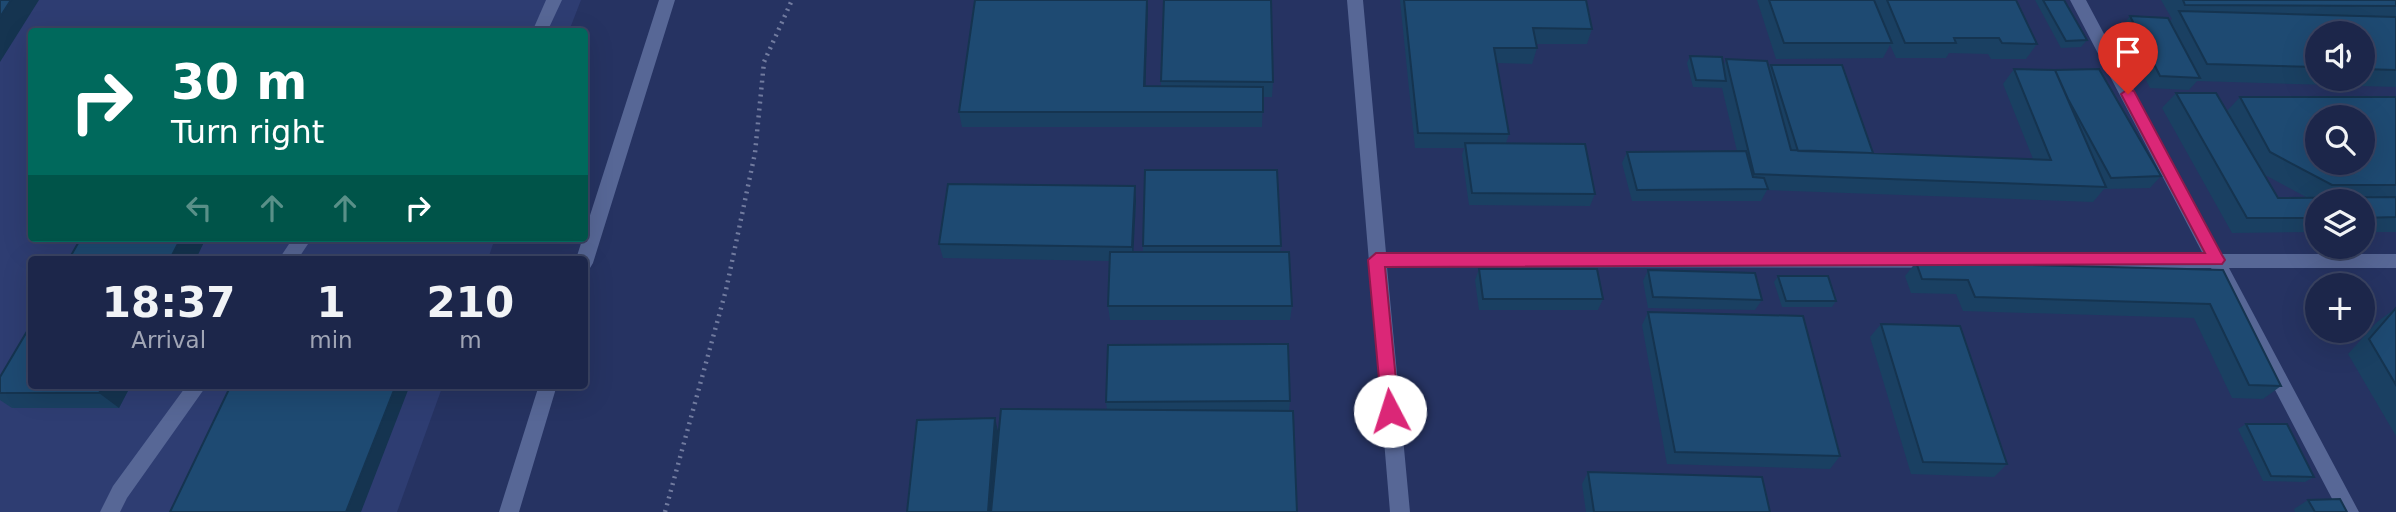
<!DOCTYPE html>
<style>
:root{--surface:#1c264a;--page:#293254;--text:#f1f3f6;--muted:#a0a5b5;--line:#3a4362}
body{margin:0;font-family:"DejaVu Sans",sans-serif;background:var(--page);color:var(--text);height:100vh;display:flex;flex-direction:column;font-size:26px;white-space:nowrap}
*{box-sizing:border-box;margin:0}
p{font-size:23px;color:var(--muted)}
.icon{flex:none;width:38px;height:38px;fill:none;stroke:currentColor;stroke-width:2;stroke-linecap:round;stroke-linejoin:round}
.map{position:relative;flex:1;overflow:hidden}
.details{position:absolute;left:28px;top:256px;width:560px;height:133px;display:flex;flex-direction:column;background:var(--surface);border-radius:7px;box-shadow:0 7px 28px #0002,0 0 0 2px var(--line)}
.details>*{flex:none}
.hud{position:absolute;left:28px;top:28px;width:560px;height:214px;border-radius:7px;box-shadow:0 7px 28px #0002,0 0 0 2px var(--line);background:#00695c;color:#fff;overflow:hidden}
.fabs{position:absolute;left:2305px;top:21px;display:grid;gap:14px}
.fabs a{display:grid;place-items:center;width:70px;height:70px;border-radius:50%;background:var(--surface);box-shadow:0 7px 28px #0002,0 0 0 2px var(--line);font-size:35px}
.pin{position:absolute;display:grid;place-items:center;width:60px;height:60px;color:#fff;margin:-72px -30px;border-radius:50% 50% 50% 0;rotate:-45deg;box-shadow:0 0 7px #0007}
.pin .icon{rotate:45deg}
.me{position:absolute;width:77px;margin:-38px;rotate:355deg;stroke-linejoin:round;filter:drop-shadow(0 0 5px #0008)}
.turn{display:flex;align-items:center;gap:24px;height:147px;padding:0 28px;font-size:32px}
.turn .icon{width:91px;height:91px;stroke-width:2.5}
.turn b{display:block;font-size:49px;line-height:60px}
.lanes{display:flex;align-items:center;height:66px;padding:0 28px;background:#0003;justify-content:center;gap:35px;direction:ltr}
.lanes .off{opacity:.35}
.eta{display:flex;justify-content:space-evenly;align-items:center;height:119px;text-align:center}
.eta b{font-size:42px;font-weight:700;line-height:49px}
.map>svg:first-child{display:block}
</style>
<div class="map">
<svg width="2396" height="512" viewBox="0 0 2396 512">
<rect width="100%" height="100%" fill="#263362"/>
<path fill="#2e3d72" d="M0 0H581L569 31 32 32V238H495L488 259H32V385H443L397 512H0Z"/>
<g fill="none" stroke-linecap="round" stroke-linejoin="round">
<path stroke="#717b9f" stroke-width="4.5" stroke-dasharray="2 5" stroke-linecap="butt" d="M665 512 726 290 755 153 764 62 792 0"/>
<path fill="#576796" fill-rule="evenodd" d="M546 0H562L547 32H532Z
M293 238H312L298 259H279Z
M187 385H207L127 498 120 512H100L113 486Z"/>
<path fill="#576796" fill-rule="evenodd" d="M659 0H675L593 263 590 268 584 270V259H576Z
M1347 0H1363L1386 253 2203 254 2070 0H2086L2221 254H2396V268H2229L2359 512H2339L2211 268 1387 267 1410 512H1390Z
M539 385H557L519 512H499Z"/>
</g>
<path fill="#1a4062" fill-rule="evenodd" d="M975 0H1148L1145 86H1161V81L1273 82 1272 97H1263L1262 127H962L959 112Z
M1400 0H1586L1592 29 1587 44H1536L1537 48 1532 64 1497 63 1509 134 1506 143 1595 194 1590 206 1469 205 1462 155 1464 148H1415Z
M1757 0H2016L2037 44 2026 59H1991L1988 54 1949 53 1946 58H1896L1890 45 1883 58 1776 59Z
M2035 0H2064L2087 40 2081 47 2061 48Z
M2161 0H2396V87L2197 81 2189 90 2150 88 2120 29 2130 16 2170 21 2172 19ZM2317 33H2362V79H2317Z
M1690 56 1724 65 1726 59 1769 67 1771 65 1873 153 2033 159 2003 84 2014 69 2055 70 2161 176 2150 188 2104 189 2093 202 1767 190 1761 201H1632L1622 163 1627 152 1737 151 1722 88 1693 87 1687 63Z
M2176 93 2227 111 2240 97H2396V232H2362V201H2317V232L2232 233 2162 108ZM2265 175 2306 197 2278 198Z
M1136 201 1133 252H1143V246H1281L1280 252 1292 306 1290 320H1110L1108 306 1110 261 943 258 939 244Z
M1916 262 2223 270 2281 386 2263 399 2232 398 2194 318 1963 311 1956 294 1911 293 1905 276Z
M1479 269 1603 299 1598 310H1479L1475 280Z
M1648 270 1762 300 1755 310 1648 308 1643 281Z
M1778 276 1836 301 1832 307H1782L1774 282Z
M2396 308V436L2348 354 2377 322Z
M1648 312 1840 456 1830 469 1667 464 1642 325Z
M1881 324 2007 464 1994 477 1911 474 1870 337Z
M0 377 131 385 119 408H12L0 400Z
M1290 401 1289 411 907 512 998 431 997 451 1107 410 1106 402Z
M2246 424 2314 477 2305 482 2263 481 2238 429Z
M1588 472 1770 512H1586L1582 484Z
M2308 500 2347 512H2295L2294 509Z"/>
<path fill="#153450" d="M11 0H39L0 62V17Z
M1147 0 1148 7 1145 102 1144 86Z
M1135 186 1136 201 1133 261 1132 247Z
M181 238H206L196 259H170Z
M104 385H131L119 408 99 393Z
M396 385H410L361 512H346Z
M995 418 998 431 993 512H988Z"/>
<path fill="#1e4a72" stroke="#153450" stroke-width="2" fill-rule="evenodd" d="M0 0H11L0 17Z
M975 0H1147L1144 86 1263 87V112H959Z
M1164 0H1271L1273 82 1161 81Z
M1404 0H1586L1592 29 1533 28 1537 48H1494L1509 134 1418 133Z
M1769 0H1874L1892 43H1784Z
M1887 0H2016L2037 44 2002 43 1999 38H1954L1956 43H1905Z
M2043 0H2064L2087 40 2066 41Z
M2183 0H2396V6L2185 5Z
M2179 11 2396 17V70L2362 69V33H2317V67L2207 64Z
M2130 16 2168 18 2200 78 2160 76Z
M1690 56 1722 57 1726 81 1696 80Z
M1726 59 1767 61 1791 150 2051 160 2014 69 2055 70 2106 187 1754 174Z
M1771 65H1842L1873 153 1798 151Z
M2099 69 2161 176 2111 178 2068 99 2055 70Z
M2176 93H2216L2278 198 2396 197V217L2362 218V201H2317V218H2247Z
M2240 97H2396V185H2332L2270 152ZM2317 117H2362V163H2317Z
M1465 143 1585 144 1595 194 1472 193Z
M1746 151 1753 177 1764 178 1768 189 1637 190 1627 152Z
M1145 170H1277L1281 246H1143Z
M948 184 1135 186 1132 247 939 244Z
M81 238H181L170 259H69Z
M1110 252H1289L1292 306H1108Z
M1916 262 2223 270 2281 386 2249 385 2210 304 1975 297 1968 280 1922 279Z
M1479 269H1597L1603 299H1483Z
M1648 270 1755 273 1762 300 1653 297Z
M1778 276H1828L1836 301H1786Z
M2396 308V385L2369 339Z
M1648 312 1803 316 1840 456 1675 452Z
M32 323V385H104L99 393H0V377Z
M1881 324 1960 326 2007 464 1923 462Z
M1288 344 1290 401 1106 402 1108 345Z
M231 385H396L346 512H170Z
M1001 409 1293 411 1297 512H991Z
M995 418 988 512H907L917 420Z
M2246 424H2287L2314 477 2271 476Z
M1588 472 1762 477 1770 512H1594Z
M2340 499 2347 512H2315L2308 500Z"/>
<path fill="#db2777" stroke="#8e194d" stroke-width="2" d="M2128 89 2134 91 2222 255 2225 260 2222 264 1385 267 1399 411 1396 417 1390 419 1384 417 1382 411 1368 260 1376 253H2205L2121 94Z"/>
</svg>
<div class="fabs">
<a><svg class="icon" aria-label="sound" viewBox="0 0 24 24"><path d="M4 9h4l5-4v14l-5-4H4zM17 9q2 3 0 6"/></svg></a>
<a><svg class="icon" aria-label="search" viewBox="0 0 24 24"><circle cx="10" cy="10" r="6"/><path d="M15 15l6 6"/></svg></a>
<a><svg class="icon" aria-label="layers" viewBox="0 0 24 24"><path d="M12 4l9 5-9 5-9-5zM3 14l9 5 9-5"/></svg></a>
<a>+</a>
</div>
<div class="pin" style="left:2128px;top:94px;background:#d93025"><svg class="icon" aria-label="arrive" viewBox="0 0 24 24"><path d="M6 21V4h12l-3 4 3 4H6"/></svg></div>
<svg class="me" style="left:1390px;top:411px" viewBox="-20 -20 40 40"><circle r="19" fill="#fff"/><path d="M0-13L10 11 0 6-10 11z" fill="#db2777"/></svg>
<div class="hud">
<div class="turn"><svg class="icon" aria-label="right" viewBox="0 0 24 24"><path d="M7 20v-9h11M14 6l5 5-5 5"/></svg><div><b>30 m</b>Turn right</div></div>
<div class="lanes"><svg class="icon off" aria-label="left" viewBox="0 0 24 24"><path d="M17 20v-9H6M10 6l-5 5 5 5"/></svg><svg class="icon off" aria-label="ahead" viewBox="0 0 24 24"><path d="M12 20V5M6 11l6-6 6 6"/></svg><svg class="icon off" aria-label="ahead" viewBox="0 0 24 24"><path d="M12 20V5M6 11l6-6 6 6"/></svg><svg class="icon" aria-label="right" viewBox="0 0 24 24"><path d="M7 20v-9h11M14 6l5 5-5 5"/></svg></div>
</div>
<section class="details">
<div class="eta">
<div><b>18:37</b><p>Arrival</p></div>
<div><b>1</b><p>min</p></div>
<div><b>210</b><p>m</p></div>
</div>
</section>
</div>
